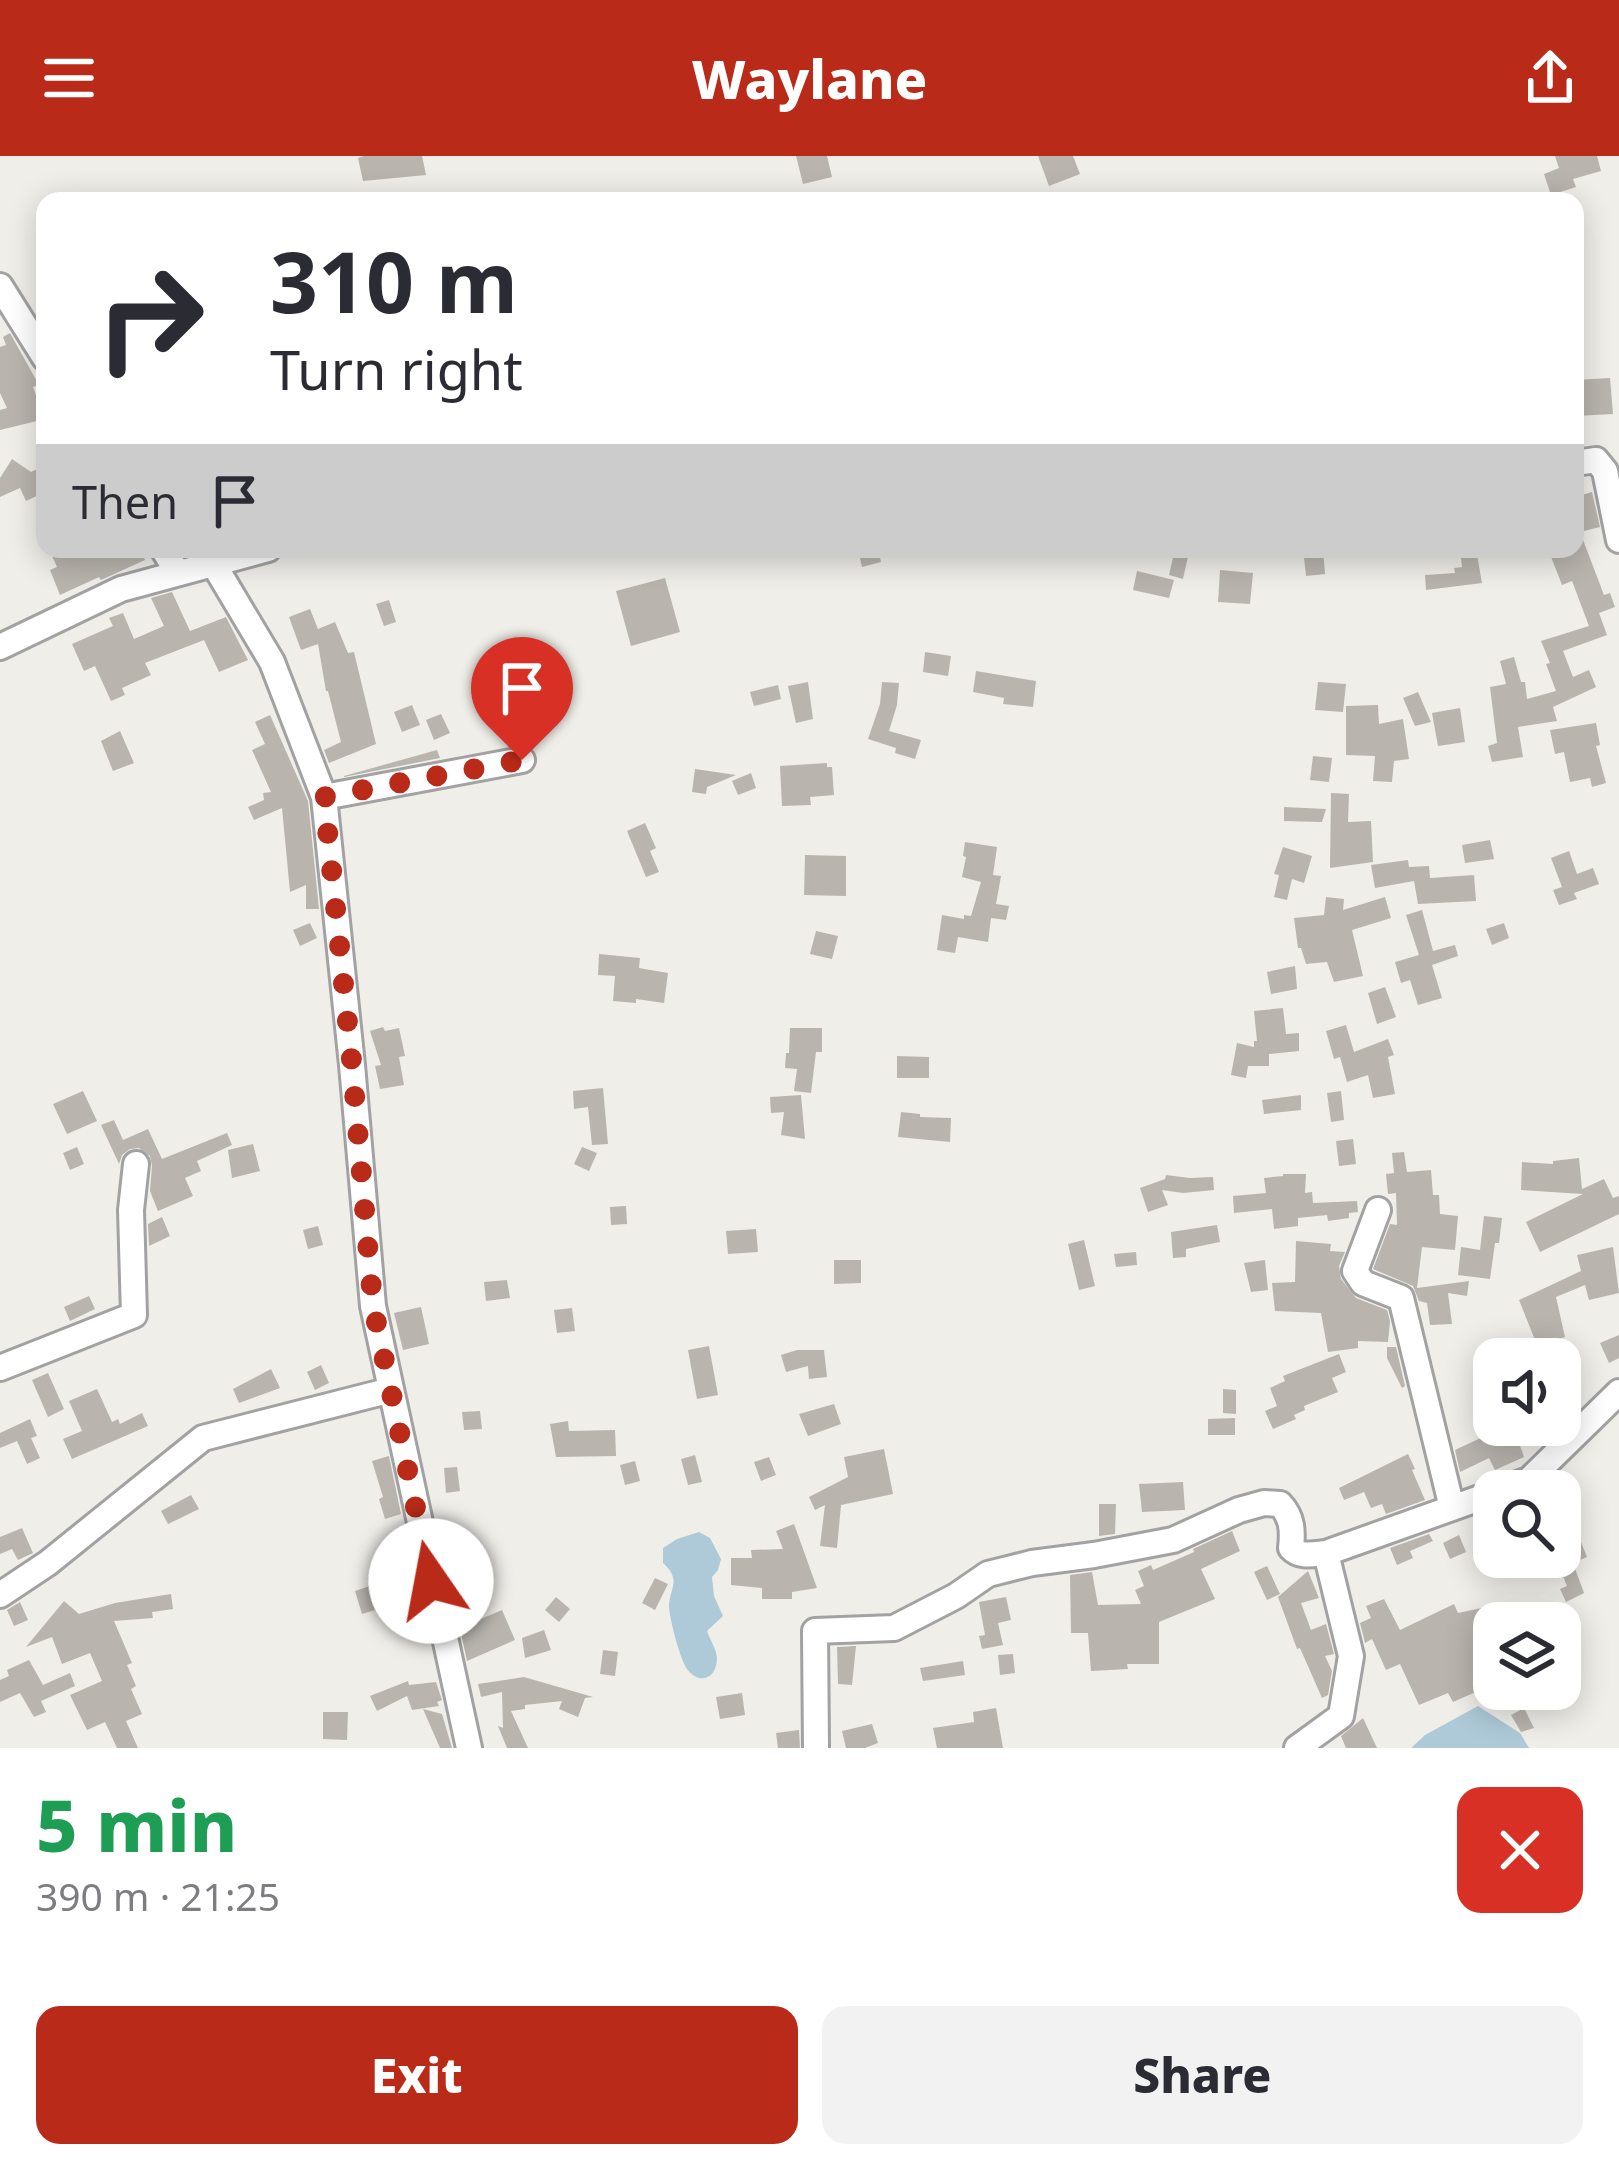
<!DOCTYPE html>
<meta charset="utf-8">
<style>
:root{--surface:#fff;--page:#f2f2f3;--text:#2b2b33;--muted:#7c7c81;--accent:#b92a18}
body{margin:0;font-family:"Noto Sans",sans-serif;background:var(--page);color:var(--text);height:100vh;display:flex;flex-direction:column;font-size:45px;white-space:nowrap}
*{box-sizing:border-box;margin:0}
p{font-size:39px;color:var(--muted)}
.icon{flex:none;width:66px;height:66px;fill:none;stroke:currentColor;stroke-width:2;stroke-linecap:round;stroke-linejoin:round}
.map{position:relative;height:1592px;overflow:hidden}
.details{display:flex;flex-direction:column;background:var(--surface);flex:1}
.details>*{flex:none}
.top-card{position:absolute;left:36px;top:36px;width:1548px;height:366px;border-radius:24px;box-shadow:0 6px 30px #0003;background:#fff;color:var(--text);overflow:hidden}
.tools{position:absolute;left:1473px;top:1182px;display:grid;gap:24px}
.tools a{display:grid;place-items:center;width:108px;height:108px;border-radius:24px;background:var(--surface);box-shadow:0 6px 30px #0003;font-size:60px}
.pin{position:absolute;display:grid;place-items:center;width:102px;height:102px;color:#fff;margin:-123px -51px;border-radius:50% 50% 50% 0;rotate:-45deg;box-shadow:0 0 12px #0007}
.pin .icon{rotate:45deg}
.me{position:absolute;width:132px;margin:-66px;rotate:348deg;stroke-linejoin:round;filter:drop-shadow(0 0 9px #0008)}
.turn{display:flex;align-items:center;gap:42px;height:252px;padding:0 36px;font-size:54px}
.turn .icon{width:156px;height:156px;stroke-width:2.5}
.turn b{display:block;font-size:84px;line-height:102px}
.then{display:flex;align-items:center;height:114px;padding:0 36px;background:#0003;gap:24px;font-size:45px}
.round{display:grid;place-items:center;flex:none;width:126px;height:126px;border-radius:24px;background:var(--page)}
.summary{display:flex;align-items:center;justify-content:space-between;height:204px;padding:0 36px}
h1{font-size:72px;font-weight:800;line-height:90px;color:#1e9e55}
.cta{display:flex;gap:24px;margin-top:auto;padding:24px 36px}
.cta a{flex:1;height:138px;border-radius:24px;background:var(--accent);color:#fff;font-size:48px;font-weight:800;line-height:138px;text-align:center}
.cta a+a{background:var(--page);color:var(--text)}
header{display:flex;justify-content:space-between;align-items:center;height:156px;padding:0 36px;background:var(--accent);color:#fff;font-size:54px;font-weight:800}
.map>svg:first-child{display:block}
</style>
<header><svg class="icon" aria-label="menu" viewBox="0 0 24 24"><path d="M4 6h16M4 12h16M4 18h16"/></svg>Waylane<svg class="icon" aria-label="share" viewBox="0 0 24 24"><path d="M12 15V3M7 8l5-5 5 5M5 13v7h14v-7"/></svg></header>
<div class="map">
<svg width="1619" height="1592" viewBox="0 0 1619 1592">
<rect width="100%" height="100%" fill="#f0eee9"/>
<path fill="#aecad8" d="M699 1376 710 1382 721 1403 718 1414 712 1421 714 1440 723 1460 707 1475C710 1484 716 1492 717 1502 717 1522 700 1530 687 1513 680 1503 669 1462 669 1449 671 1429 681 1424 663 1407V1392L677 1383Z
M1478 1550 1520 1577 1529 1592H1411L1425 1579Z"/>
<path fill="#b9b4ae" d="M364 0H422L426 19 363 25 358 2Z
M796 0H827L832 21 803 28Z
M1038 0H1073L1080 18 1049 30Z
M1555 0H1597L1601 15 1573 23 1576 31 1551 39 1544 18 1559 12Z
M10 177 39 229 33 231 45 263 0 274V254L7 252 0 237V191L6 189 3 181Z
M1610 222 1613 258 1575 260V224Z
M12 303 31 316 45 309V336L26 345 20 332 0 341V322Z
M1592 336 1600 371 1580 376 1604 439 1610 437 1615 451 1599 457 1607 479 1563 495 1573 521 1589 514 1596 531 1553 551 1557 565 1518 571 1523 601 1492 606 1488 590 1497 587 1490 531 1506 528 1500 505 1514 501 1521 526H1525L1527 543 1556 535 1546 508 1550 507 1541 485 1589 470 1572 425 1562 429 1548 393H1575V341Z
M49 393H140L145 404 101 424 99 421 60 439 50 414 57 411Z
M858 393H878L881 406 862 411Z
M1175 393 1189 396 1183 423 1169 419Z
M1303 393H1323L1325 418 1306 420Z
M1460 393H1476L1482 427 1426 434 1425 419 1455 417 1454 412 1462 411Z
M1220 414 1253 417 1250 448 1218 446Z
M1137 415 1174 424 1169 442 1133 434Z
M665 422 680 476 631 490 616 435Z
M172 436 190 475 226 461 248 504 219 516 204 484 145 507 151 519 122 532 125 539 111 545 95 510 84 515 72 488 113 470 109 462 123 457 134 483 164 470 151 442Z
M389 444 396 466 384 470 376 448Z
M310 453 318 473 335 466 348 497 354 496 376 588 329 607 324 594 341 586 328 535H326L318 488 301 494 289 461Z
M925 496 951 500 948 520 923 516Z
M976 515 1036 525 1033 551 1003 548 1004 542 973 536Z
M808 526 813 563 796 567 788 530Z
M882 526 899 527 897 549 889 575 921 584 915 603 895 597 896 592 868 583 880 548Z
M1318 526 1346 528 1343 556 1315 554Z
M778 529 781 543 754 550 750 536Z
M1418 536 1431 566 1415 570 1403 542Z
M412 549 420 569 402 576 394 556Z
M1378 549 1379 568 1403 563 1409 603 1394 605 1392 626 1373 625 1375 600 1346 599V550Z
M1460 552 1465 586 1438 590 1432 557Z
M441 558 450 577 434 584 426 564Z
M270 559 308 645 319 753H306V729L290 736 282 652 254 664 248 651 264 644 263 637 271 636 252 594 265 588 255 566Z
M1596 567 1600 589 1596 590 1606 627 1592 631 1590 622 1570 626 1564 596 1555 598 1550 574Z
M120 575 134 607 113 615 101 585Z
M437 594 440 602 344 621V620Z
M1313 600 1332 602 1329 626 1310 624Z
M827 607V611H832L834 639 810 641 811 649 782 650 780 610Z
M695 613 736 619 707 631 706 638 692 636Z
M751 617 756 632 738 639 732 625Z
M1331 637 1349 638 1348 666 1371 665 1373 706 1330 712Z
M1284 651 1326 653 1322 666 1284 665Z
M645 667 656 692 650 695 659 716 646 721 627 675Z
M1490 684 1494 703 1465 707 1462 689Z
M965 686 997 691 993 719 1001 720 996 748 1009 750 1006 764 991 762 988 786 958 781 955 797 937 794 942 759 964 763V759L971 760 981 726 962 721 966 701 963 700Z
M1283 691 1312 700 1304 727 1292 723 1287 744 1274 741 1279 719 1274 718Z
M1569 695 1577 718 1593 712 1599 728 1574 737 1577 743 1559 749 1553 734 1562 731 1551 702Z
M805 699 846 700V740L804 739Z
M1408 704 1409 711 1429 710 1430 722 1474 719 1476 745 1418 748 1414 725 1375 732 1371 709Z
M1326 741 1344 743 1343 754 1385 741 1391 762 1352 774 1363 820 1334 826 1327 806 1306 808 1301 792H1298L1294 762 1324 759Z
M1422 754 1433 795 1455 789 1458 800 1432 809 1442 842 1418 849 1410 824 1401 827 1395 806 1419 799 1406 759Z
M310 767 317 782 300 790 293 774Z
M1504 767 1509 782 1492 789 1486 773Z
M816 775 838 780 832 803 810 798Z
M599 798 640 802 639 812 668 817 664 847 636 843V847L613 845 615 820 598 819Z
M1295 810 1297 833 1271 838 1267 816Z
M1385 831 1396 861 1377 868 1368 837Z
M1283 852 1286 878 1299 877V895L1269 898V910H1248L1246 922 1231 919 1237 887 1254 891V885H1257L1254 855Z
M1346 869 1354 896 1388 883 1394 899 1388 901 1395 938 1373 942 1368 919 1347 926 1340 901 1334 903 1326 875Z
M383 871 385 875 399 872 405 900 399 901 404 929 380 933 375 910 381 909 370 875Z
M790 872H822V896H816L811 937 794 935 797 913 785 912 786 897H789Z
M897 900 929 901V922H897Z
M603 932 608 988 592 989 588 951 574 953 573 935Z
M83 935 97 965 67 978 53 948Z
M1341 935 1344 964 1331 966 1327 937Z
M801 939 805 983 781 979 784 956 771 957 770 941Z
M1301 939V954L1264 958 1262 944Z
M901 956 920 958V961L951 962 950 986 898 981Z
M114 964 123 984 148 973 162 1003 227 977 232 989 197 1005 201 1015 185 1022 193 1040 158 1055 150 1035 152 1010 150 1000 139 992 130 993 122 999 119 1008 101 969Z
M1353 983 1356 1008 1339 1010 1336 985Z
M253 988 260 1015 232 1022 228 994Z
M77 991 84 1008 70 1014 63 997Z
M582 991 597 997 589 1015 574 1008Z
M1404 996 1407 1016 1431 1014 1433 1039H1439L1440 1058 1458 1060 1455 1094 1422 1091 1417 1132 1469 1125 1467 1140 1448 1137 1452 1168 1430 1169 1427 1147 1419 1145 1413 1130 1373 1113 1390 1068 1397 1069 1396 1037 1388 1038 1386 1018 1394 1017 1392 997Z
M1579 1002 1582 1033 1604 1023 1613 1042 1619 1040V1058L1540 1096 1526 1066 1583 1038 1521 1034 1522 1006 1553 1008V1005Z
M1283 1018H1306L1305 1037 1312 1036 1313 1047 1357 1045 1358 1056 1349 1057V1062L1328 1065 1327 1059 1298 1062V1070L1274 1073 1272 1053 1234 1057 1233 1040 1266 1037 1264 1022 1283 1020Z
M1166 1019 1190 1022 1213 1021 1214 1034 1183 1037 1162 1034 1168 1049 1148 1056 1140 1032 1165 1023Z
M626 1050 627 1068 611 1069 610 1051Z
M1484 1060 1502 1062 1499 1087H1495L1490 1123 1458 1119 1461 1091 1480 1094Z
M162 1061 170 1080 149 1090 148 1068Z
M1217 1069 1220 1086 1186 1093V1101L1173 1102 1171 1076Z
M318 1070 323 1089 308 1093 303 1074Z
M756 1073 758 1096 728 1098 726 1075Z
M1084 1084 1095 1130 1079 1134 1068 1088Z
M1296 1085 1331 1088 1330 1095 1345 1096 1339 1110 1341 1123 1356 1142 1387 1154 1390 1165 1388 1186 1358 1185V1192L1328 1196 1321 1157 1275 1155 1272 1127 1295 1126Z
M1613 1091 1619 1137 1589 1144 1585 1129 1556 1141 1565 1181 1537 1189 1519 1144 1581 1115 1577 1099Z
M1136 1096 1137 1109 1116 1111 1114 1098Z
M834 1104H861V1127L834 1128Z
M1265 1104 1268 1134 1251 1136 1244 1107Z
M507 1124 510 1142 486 1145 484 1126Z
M89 1140 95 1153 70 1165 64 1151Z
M421 1151 429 1188 403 1194 394 1157Z
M572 1152 575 1175 557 1177 554 1154Z
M1619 1179V1202L1609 1207 1600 1187Z
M709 1190 718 1239 697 1243 688 1194Z
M1387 1191H1396L1405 1230 1402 1232 1387 1202Z
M797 1194H824L827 1221 809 1223 808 1210 786 1216 781 1199Z
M1339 1198 1346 1216 1332 1222 1338 1236 1304 1250 1305 1254 1294 1259 1296 1263 1273 1273 1265 1255 1277 1250 1270 1232 1285 1225 1283 1220Z
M321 1209 329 1227 315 1234 307 1216Z
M271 1213 280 1232 239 1247 233 1233Z
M48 1217 64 1253 48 1261 32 1224Z
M97 1233 112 1266 118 1263 120 1268 142 1257 148 1270 72 1303 63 1283 82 1275 69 1245Z
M1223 1233 1236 1234V1258L1223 1257Z
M834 1248 841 1268 808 1280 799 1258Z
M480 1255 482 1273 464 1274 462 1256Z
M1494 1260V1269H1560L1519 1287 1524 1301 1495 1314 1489 1302 1460 1316 1455 1294 1485 1280 1479 1266Z
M1235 1262V1279H1208V1263Z
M30 1263 37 1280 31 1282 40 1302 27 1308 17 1285 0 1292V1277Z
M568 1265 569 1275 615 1274 616 1300 556 1301 550 1268Z
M884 1293 893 1338 841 1349 837 1392 820 1390 825 1349 815 1354 809 1341 848 1321 844 1301Z
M1408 1298 1415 1313 1412 1314 1425 1344 1386 1358 1382 1348 1371 1352 1364 1336 1344 1344 1339 1332Z
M695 1299 702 1326 688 1329 681 1303Z
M389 1300 401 1358 385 1363 379 1343 383 1341 372 1305Z
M769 1301 776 1319 761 1325 754 1306Z
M635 1305 640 1325 625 1329 620 1309Z
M457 1311 460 1335 446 1337 444 1312Z
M1183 1326 1185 1354 1142 1356 1139 1328Z
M1560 1334 1587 1401 1573 1407 1584 1437 1566 1446 1560 1433 1567 1430 1555 1401H1560Z
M191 1339 199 1353 168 1368 161 1355Z
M1099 1348H1116L1115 1378 1099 1380Z
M794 1368 817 1432 792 1436V1443H762V1432L731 1429V1402H752L751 1394 783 1393 776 1375Z
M22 1372 33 1397 18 1404 12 1393 0 1398V1381Z
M1232 1375 1240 1395 1201 1413 1215 1443 1159 1466V1508H1127L1128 1513 1091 1515 1088 1477H1071L1070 1419 1092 1416 1098 1449 1141 1448 1135 1434 1144 1430 1138 1415 1151 1409 1153 1414 1194 1396 1193 1393Z
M1429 1378 1433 1385 1410 1395 1413 1402 1397 1409 1390 1392Z
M1459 1379 1466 1396 1450 1403 1443 1387Z
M406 1405 412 1428 371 1444 375 1454 362 1458 355 1435 373 1429 370 1421 387 1414 386 1411Z
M1267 1410 1280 1438 1267 1444 1254 1416Z
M1308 1415 1319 1442 1301 1447 1311 1474 1326 1468 1334 1498 1325 1500 1332 1515 1328 1539 1322 1542 1300 1492 1297 1493 1278 1441Z
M655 1422 668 1428 655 1454 642 1447Z
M171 1438 173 1453 152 1456 153 1462 114 1465 132 1507 127 1509 136 1530 131 1533 142 1558 126 1565 138 1592H117L105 1566 87 1574 70 1539 102 1525 90 1497 62 1508 52 1481 26 1491 64 1445 79 1458 115 1447Z
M556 1441 570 1453 559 1466 545 1454Z
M1006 1441 1011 1464 998 1467 1003 1489 982 1493 979 1480 985 1479 979 1446Z
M1384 1443 1400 1474 1454 1448 1458 1457 1486 1451 1494 1471 1486 1475 1494 1495V1528L1453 1546 1448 1537 1419 1549 1400 1508 1386 1514 1372 1483 1365 1487 1360 1467 1371 1462 1366 1450Z
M20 1446 28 1464 14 1470 7 1454Z
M502 1454 515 1484 467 1505 460 1472Z
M544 1474 551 1494 525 1502 522 1482Z
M856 1490 852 1529 838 1528 837 1491Z
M603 1494 618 1496 615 1520 600 1518Z
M1013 1498 1015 1517 1000 1519 998 1499Z
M29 1504 43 1529 70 1517 75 1530 41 1545 46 1556 34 1561 20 1537 0 1546V1524L9 1520 7 1514Z
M963 1505 965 1519 923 1525 920 1512Z
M524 1521 593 1541 585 1542 578 1561 559 1553 562 1545 525 1549V1553L511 1555 528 1592H507L498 1570 503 1572 502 1536 481 1541 478 1528Z
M408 1525 409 1529 436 1526 442 1544 437 1546 439 1550 412 1554 407 1540 377 1555 370 1540Z
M742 1537 745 1559 720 1563 716 1541Z
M996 1552 1003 1592H937L933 1572 974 1566 973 1556Z
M1524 1552 1534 1572 1521 1576 1511 1559Z
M423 1553 442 1558 452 1592H440Z
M323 1556H348L347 1584 323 1583Z
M1363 1562 1377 1592H1346L1341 1580Z
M872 1568 878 1587 865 1592H846L842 1575Z
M799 1574 800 1592H778L776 1577Z"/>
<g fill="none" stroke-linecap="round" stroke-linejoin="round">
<g stroke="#a2a2a2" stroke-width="30">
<path id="minor" d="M0 130 45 202
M1575 307 1596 304 1605 315 1619 384
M163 393 178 417
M213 407 272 506 324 641 352 909 373 1150 469 1592
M0 491 121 433 268 393
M324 641 522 604
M1378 1054 1355 1115 1363 1127 1401 1142 1452 1352
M0 1212 134 1159 131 1054 136 1008
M1498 1335 1529 1324 1619 1236
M0 1439 48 1407 203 1282 391 1234
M816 1592 815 1475 894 1472 956 1440 988 1418 1032 1407 1094 1399 1173 1384 1239 1354 1264 1347 1280 1348C1292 1361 1293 1374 1291 1392 1300 1402 1314 1398 1326 1397
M1297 1592 1341 1560 1351 1500 1326 1397 1494 1337"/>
</g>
<use href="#minor" stroke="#fff" stroke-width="24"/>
</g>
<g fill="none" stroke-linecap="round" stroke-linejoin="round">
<path stroke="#b92a18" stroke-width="21" stroke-dasharray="0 37.8" d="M431 1425 373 1150 352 909 324 641 522 604"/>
</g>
</svg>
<div class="tools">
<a><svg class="icon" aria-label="sound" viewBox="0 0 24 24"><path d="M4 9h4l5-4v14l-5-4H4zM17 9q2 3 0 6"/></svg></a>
<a><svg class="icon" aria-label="search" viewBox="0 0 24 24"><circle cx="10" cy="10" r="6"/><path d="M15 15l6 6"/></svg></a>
<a><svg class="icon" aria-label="layers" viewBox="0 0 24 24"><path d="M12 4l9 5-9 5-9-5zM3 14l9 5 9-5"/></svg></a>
</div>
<div class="pin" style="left:522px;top:604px;background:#d93025"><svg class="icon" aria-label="arrive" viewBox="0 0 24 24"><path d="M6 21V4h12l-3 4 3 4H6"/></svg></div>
<svg class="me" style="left:431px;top:1425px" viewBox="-20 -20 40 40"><circle r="19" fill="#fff"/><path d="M0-13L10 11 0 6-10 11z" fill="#b92a18"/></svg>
<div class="top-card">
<div class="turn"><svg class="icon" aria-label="right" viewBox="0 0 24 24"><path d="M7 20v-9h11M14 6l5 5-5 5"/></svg><div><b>310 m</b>Turn right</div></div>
<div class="then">Then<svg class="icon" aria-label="arrive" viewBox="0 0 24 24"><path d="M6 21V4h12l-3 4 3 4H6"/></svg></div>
</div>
</div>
<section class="details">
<div class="summary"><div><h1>5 min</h1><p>390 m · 21:25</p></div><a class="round" style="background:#d93025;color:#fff"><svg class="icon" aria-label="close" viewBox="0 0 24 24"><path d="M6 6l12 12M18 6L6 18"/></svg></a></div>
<div class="cta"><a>Exit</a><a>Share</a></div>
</section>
